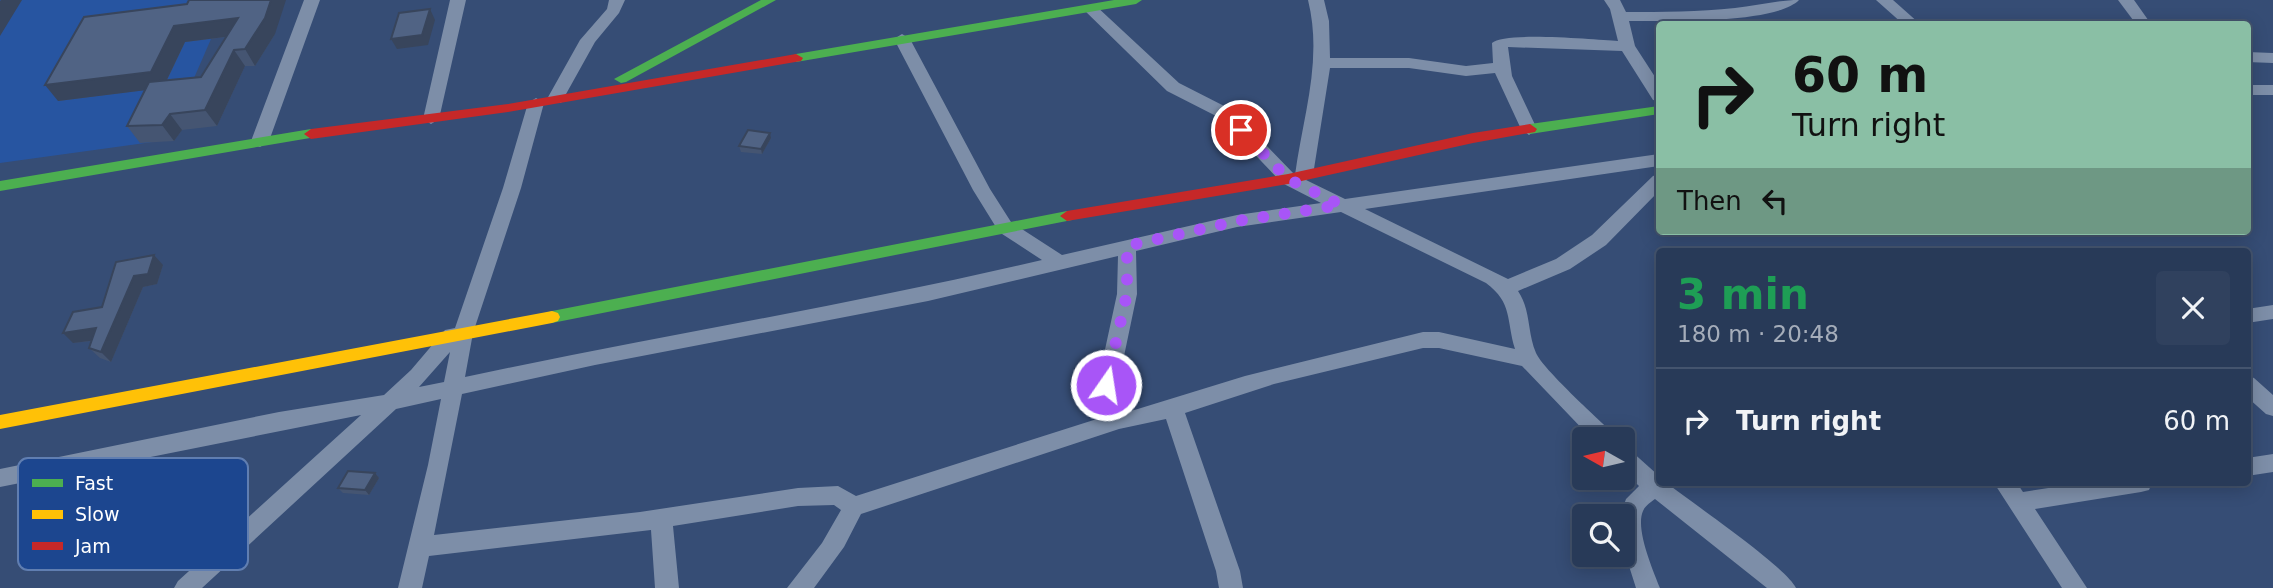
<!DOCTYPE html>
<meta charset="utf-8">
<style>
:root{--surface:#283a58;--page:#30415e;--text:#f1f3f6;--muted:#a5adba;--line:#44546e}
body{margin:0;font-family:"DejaVu Sans",sans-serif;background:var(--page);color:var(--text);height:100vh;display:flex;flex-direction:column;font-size:26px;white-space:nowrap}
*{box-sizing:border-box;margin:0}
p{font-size:23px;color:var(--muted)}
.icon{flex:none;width:38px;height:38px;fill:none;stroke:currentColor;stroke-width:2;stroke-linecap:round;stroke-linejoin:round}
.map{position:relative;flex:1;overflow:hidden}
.sheet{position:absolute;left:1656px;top:248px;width:595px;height:238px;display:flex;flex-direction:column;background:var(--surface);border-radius:7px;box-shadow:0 4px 18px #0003,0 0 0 2px var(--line)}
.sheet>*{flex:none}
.guide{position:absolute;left:1656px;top:21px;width:595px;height:214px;border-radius:7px;box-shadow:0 4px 18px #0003,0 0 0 2px var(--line);background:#8abfa5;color:#111;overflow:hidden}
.needle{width:46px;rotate:278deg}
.tools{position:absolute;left:1572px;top:427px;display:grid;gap:14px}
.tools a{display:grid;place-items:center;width:63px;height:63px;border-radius:7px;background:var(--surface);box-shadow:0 4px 18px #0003,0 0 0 2px var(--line);font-size:35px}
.pin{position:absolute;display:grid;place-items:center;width:60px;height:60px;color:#fff;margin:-30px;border:4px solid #fff;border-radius:50%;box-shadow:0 2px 7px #0007}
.me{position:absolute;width:77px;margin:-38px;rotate:13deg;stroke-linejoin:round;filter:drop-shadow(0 0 5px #0008)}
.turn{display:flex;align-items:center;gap:24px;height:147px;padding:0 21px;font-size:32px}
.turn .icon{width:91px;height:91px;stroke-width:2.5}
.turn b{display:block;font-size:49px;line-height:60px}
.then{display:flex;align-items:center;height:66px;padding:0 21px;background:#0003;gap:14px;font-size:26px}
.round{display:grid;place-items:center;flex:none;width:74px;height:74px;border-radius:7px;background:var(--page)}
.overview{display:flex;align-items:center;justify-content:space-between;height:119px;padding:0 21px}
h1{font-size:42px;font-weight:800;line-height:52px;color:#1e9e55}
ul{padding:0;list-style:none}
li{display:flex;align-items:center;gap:21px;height:105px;padding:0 21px;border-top:2px solid var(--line)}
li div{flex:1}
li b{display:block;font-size:26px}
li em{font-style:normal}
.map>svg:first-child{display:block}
</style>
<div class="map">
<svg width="2273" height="588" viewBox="0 0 2273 588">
<rect width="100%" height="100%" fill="#364d75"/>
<path fill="#2755a1" d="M0 0H228L167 140 0 163Z"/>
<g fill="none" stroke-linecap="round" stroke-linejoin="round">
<path fill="#7d8ea8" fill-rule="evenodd" d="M304 0H320L269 141 260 147 254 145 251 141Z
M450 0H466L439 119 431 124 423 119Z
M609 0H625L619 13 595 42 561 103H549L547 99 580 40 607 9Z
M1308 0H1324L1329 21 1330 58H1409L1466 66 1493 63 1492 43C1504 31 1596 40 1618 41L1610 9 1604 0H1620L1626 12C1662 12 1699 12 1735 8 1756 6 1777 0 1799 0 1776 24 1663 21 1629 21L1635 46 1659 83V101L1653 100 1622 51 1508 47 1512 76 1537 129 1529 135 1521 129 1495 73 1466 76 1409 68H1330L1313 175 1306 180 1345 199 1659 154V166L1365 209 1508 279 1556 259 1592 235 1653 176 1659 174V191L1606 245 1570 269 1518 291C1531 310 1527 332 1536 353 1543 369 1597 418 1613 433L1616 439H1592L1522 366 1439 348H1423L1274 384 1185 413 1240 571 1243 588H1219L1216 571 1166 419 1119 429 861 514 844 547 814 588H787L822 543 841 510 834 505 798 506 673 526 679 588H655L651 530 429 556 422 588H398L428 465 441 399 396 409 202 588H174L178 581 361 415 0 487V469L279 412 384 395 411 370 445 330 455 328 503 188 528 103 536 98 544 103 521 188 473 333 465 377C657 336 851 305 1042 260L999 232 973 190 894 39 902 34 910 39 990 189 1011 222 1062 255 1237 215 1321 203 1282 183 1220 118 1167 91 1082 8 1085 5H1095L1179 83 1232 110 1295 175C1303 116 1323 60 1308 0ZM1341 212 1486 283C1513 303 1506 320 1515 349L1439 332H1423L1245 376 1141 408C1130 411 1121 415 1114 404L1137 294 1136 251 1237 227ZM1118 256 1117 294 1093 405 1100 418 856 496 838 486 798 488 640 512 434 535 462 394 595 365 928 301ZM450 352 444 382 419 387Z
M1876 0H1893L1920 24H1903Z
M2118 0H2134L2151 24H2136Z
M2247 52 2273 53V63L2247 62Z
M2247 85H2273V95H2247Z
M2273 305V319L2247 323V309Z
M2247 376 2254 378 2273 395V416L2266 414 2247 397Z
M1622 447 1630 450 1659 476V483H1667C1692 503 1785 566 1796 588H1767L1655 499C1651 502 1645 506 1643 511 1635 529 1653 570 1660 588H1636L1622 544V516H1620L1626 499 1639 486 1622 470Z
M2273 454V472L2247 476V458Z
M1994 483H2017L2023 492 2081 483H2152L2149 490 2141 492 2035 509 2087 588H2062Z"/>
<path fill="#4caf50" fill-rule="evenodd" d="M761 0H776L626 82 621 83 614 79Z
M1114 0H1142L1136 4 796 62 789 58 796 54Z
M1659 106V114L1530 134 1523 129 1530 124Z
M311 129 318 134 316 137 0 191V181Z
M1067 211 1072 212 1074 216 1072 220 552 323 546 321 544 317 546 313 552 311Z"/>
<path fill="#ffc107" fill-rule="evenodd" d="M552 311 558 313 560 317 558 321 552 323 0 429V415Z"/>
<path fill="#c62828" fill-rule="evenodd" d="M796 54 803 58 801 61 508 112 311 139 304 134 311 129 508 104Z
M1530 124 1537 129 1535 132 1473 143 1288 184 1067 221 1060 216 1067 211 1288 174 1473 133Z"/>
</g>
<path fill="#455572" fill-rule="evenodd" d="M84 17 275 34 255 66H245L217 126 182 130 174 141 140 143 127 126 145 90 58 101ZM226 37 201 77 167 80 185 42Z
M771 138 762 154 741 152 739 146Z
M163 265 157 284 143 287 111 362 100 358 89 348 92 341 73 343 102 307Z
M375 473 379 478 369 495 343 493 338 488Z"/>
<path fill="#38455c" d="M1 0H22L0 36V1Z
M271 0H286L275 34 255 66 245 49Z
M430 9 435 20 428 45 397 49 391 39Z
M238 18 248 34 185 42 163 88 58 101 45 85 174 26Z
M234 50 245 66 217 126 205 110Z
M170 114 182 130 174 141 162 125Z
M770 133 771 138 762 154 761 149Z
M154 255 163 265 157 284 143 287 111 362 101 352 134 276Z
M96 328 106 339 73 343 63 333Z
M375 473 379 478 369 495 365 490Z"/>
<path fill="#506384" stroke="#38455c" stroke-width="2" d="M189 0H271L265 18 245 49 234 50 205 110 170 114 162 125 127 126 149 82 201 77 238 18 174 26 151 72 45 85 84 17 187 4Z
M430 9 422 35 391 39 399 13Z
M748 130 770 133 761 149 739 146Z
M154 255 148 274 134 276 101 352 89 348 96 328 63 333 73 312 102 307 116 262Z
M348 471 375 473 365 490 338 488Z"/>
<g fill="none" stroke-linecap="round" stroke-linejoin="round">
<path stroke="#a855f7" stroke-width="12" stroke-dasharray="0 21.6" d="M1106 385 1127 294V246L1237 221 1341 205 1288 179 1241 130"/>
</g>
<rect x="18" y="458" width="230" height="112" rx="10" fill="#1c468f" stroke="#607eb1" stroke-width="2"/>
<rect x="32" y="479" width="31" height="8" fill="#4caf50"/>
<rect x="32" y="510" width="31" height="9" fill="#ffc107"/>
<rect x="32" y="542" width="31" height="8" fill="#c62828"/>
<g font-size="19" fill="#fff">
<text x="75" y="490">Fast</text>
<text x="75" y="521">Slow</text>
<text x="75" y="553">Jam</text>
</g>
</svg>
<div class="tools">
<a><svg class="needle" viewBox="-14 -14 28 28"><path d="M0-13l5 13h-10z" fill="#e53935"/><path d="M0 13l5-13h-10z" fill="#a5adba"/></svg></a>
<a><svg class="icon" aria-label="search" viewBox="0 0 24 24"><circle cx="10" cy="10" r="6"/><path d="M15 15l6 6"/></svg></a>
</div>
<div class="pin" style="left:1241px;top:130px;background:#d93025"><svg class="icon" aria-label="arrive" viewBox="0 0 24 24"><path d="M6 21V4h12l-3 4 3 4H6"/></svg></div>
<svg class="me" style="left:1106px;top:385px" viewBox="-20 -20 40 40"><circle r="17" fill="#a855f7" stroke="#fff" stroke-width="3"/><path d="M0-11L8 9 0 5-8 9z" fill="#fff"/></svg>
<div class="guide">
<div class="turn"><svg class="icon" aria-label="right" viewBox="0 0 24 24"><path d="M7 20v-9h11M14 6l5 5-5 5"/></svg><div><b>60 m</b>Turn right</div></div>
<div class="then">Then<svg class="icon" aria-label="left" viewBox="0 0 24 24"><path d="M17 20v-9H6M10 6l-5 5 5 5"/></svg></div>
</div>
<section class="sheet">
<div class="overview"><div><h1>3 min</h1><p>180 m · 20:48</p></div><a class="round"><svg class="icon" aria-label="close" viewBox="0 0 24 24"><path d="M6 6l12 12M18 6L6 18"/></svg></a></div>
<ul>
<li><svg class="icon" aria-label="right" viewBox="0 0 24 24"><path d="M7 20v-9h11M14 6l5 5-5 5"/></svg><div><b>Turn right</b></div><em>60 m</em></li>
</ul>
</section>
</div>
